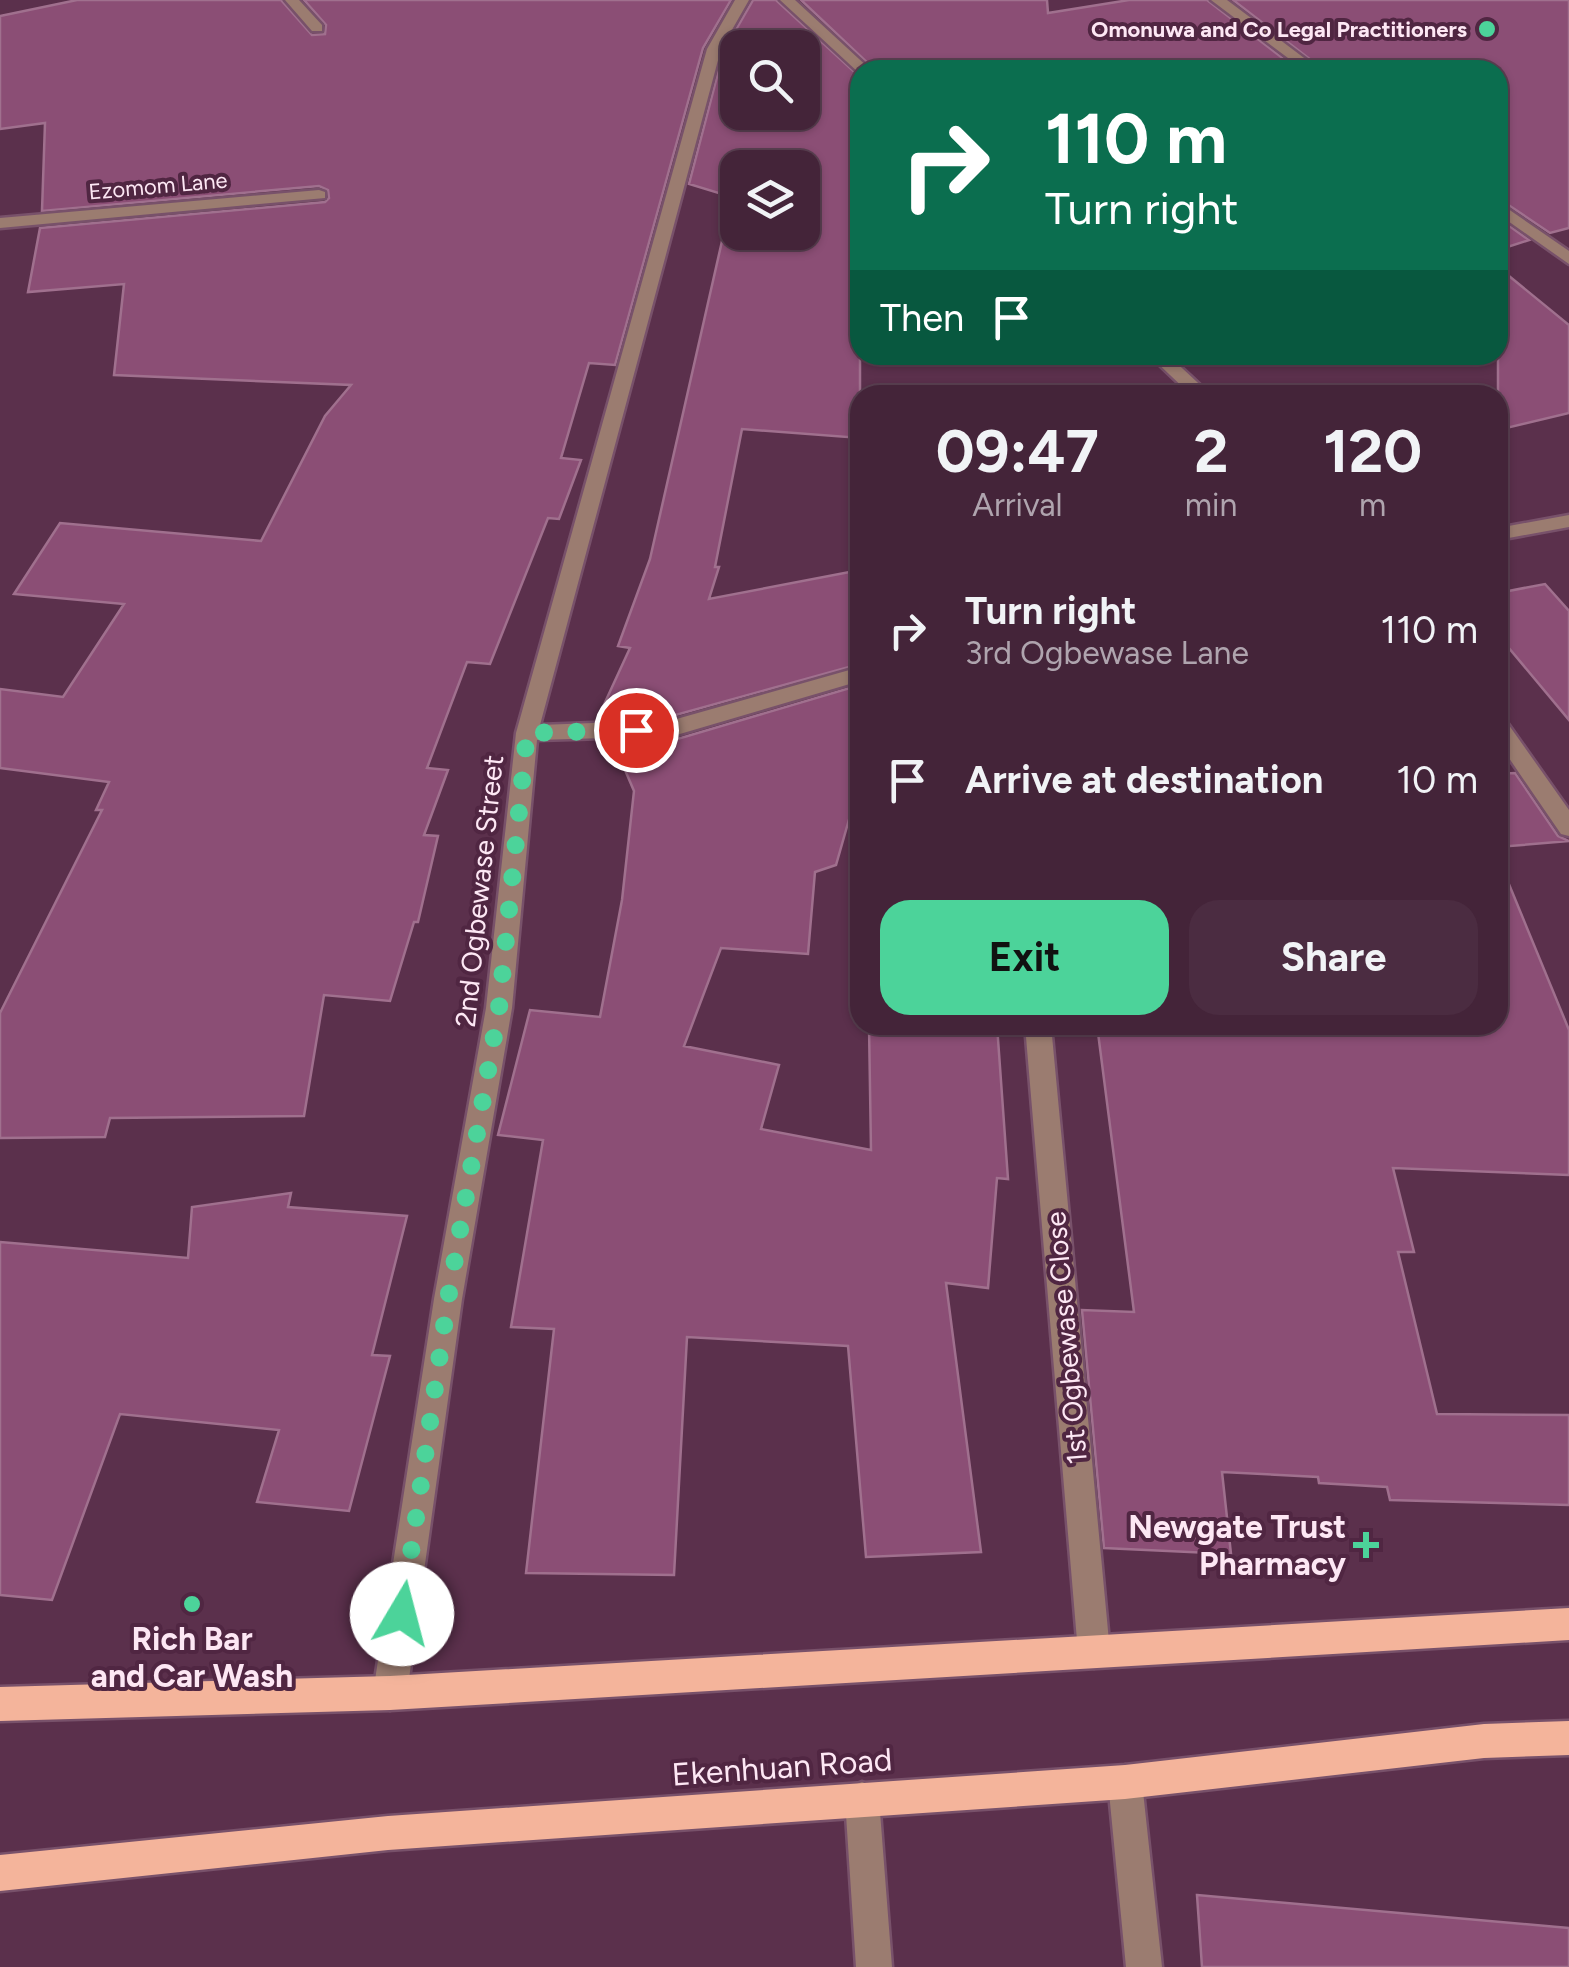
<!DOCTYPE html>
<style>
:root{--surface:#442439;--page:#4b2c41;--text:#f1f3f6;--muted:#afa4ae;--line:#5c4153;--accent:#4cd39a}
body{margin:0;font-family:Figtree,sans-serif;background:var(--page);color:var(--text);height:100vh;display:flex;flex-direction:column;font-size:38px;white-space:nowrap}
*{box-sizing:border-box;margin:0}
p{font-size:32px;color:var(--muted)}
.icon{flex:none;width:55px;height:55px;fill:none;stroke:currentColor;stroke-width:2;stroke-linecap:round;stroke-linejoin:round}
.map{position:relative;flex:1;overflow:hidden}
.drawer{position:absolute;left:850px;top:385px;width:658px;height:650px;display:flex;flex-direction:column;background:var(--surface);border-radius:30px;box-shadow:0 2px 8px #0004,0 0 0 2px var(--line)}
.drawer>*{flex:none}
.hud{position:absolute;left:850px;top:60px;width:658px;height:305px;border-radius:30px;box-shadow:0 2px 8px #0004,0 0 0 2px var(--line);background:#0b6e4f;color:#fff;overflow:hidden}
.buttons{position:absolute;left:720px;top:30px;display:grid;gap:20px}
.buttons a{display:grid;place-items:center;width:100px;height:100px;border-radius:20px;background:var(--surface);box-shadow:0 2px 8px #0004,0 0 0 2px var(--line);font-size:50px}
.pin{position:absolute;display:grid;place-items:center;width:85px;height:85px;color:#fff;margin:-42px;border:5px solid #fff;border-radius:50%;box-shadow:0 2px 10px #0007}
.me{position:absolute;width:110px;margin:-55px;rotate:8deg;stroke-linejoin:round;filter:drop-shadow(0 0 8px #0008)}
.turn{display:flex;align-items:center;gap:35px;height:210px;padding:0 30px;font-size:45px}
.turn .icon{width:130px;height:130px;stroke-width:2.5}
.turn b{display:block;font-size:70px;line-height:85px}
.then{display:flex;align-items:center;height:95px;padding:0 30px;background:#0003;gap:20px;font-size:38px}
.eta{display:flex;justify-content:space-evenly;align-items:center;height:170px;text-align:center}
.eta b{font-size:60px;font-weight:700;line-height:70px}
.primary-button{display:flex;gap:20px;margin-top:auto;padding:20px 30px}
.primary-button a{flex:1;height:115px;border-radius:30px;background:var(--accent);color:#111;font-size:40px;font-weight:700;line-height:115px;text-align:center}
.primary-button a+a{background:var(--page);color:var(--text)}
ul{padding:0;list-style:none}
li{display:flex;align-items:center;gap:30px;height:150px;padding:0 30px}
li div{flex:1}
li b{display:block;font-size:38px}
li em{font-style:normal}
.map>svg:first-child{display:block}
</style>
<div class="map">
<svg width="1569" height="1967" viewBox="0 0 1569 1967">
<rect width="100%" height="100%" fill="#5b304c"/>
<path fill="#8b4e75" stroke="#a0708e" stroke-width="2.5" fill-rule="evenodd" d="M77 0H281L312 35 325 34 326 25 304 0H731L703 48 615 365 589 363 561 458 581 460 559 519 548 518 490 664 467 662 427 768 448 770 424 835 438 836 418 922H414L390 1001 324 995 304 1116 110 1118 105 1137 0 1138V1013L102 810H96L109 782 0 768V689L63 697 124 604 14 594 60 523 261 541 325 416 351 385 114 375 124 284 28 292 40 228 325 202 329 198 328 190 319 186 42 211 45 123 0 129V16Z
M753 0H776L860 77V438L742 429 715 567H719L709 599 860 570V664L672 716 604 719 601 711 630 648 618 646 650 559 732 197 689 184 724 50ZM738 48H802V112H738ZM738 168H802V232H738Z
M801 0H1047L1048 13 1129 0H1207L1298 70H875Z
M1233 0H1569V228L1550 233 1498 198V70H1324Z
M1498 218 1529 240 1498 250Z
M1498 267 1569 325V413L1498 430Z
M1545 584 1569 611V720L1498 635V593Z
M860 685V781L836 865 815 872 808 954 721 948 684 1046 779 1065 761 1129 871 1150 869 1025H997L1008 1179 997 1178 988 1288 946 1283 981 1552 866 1557 848 1346 687 1337 674 1575 526 1573 554 1329 511 1327 543 1140 498 1135 530 1010 600 1017 622 900 634 791 613 742 674 740Z
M1515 773 1558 836 1569 841 1498 847V774Z
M1499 860 1569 1030V1175L1393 1168 1414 1252H1398L1437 1414 1569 1415V1505L1390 1500 1387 1487 1319 1483 1318 1477 1222 1472 1231 1554 1104 1548 1082 1310 1134 1312 1097 1025H1498Z
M291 1193 288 1207 407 1216 372 1355 390 1356 349 1511 257 1502 279 1430 120 1414 52 1600 0 1595V1242L188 1258 192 1207Z
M1197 1895 1569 1928V1967H1202Z"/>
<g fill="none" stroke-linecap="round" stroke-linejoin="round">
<g stroke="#78516a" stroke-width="5">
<path id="minor" d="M285 0H299L322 25V31H312Z
M735 0H749L721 49 540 725 673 720 860 667V681L673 736 537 740 512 1008 462 1299 407 1693 402 1705 390 1710 378 1705 373 1693 434 1299 486 1008 516 733 707 49Z
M780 0H795L871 70 859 73Z
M1211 0H1227L1320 70H1304Z
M319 190 325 192V198L0 228V218Z
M1498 202 1569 251V264L1498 214Z
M1149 355H1168L1211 395H1191Z
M1569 515V527L1498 540V528Z
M1498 718 1506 721 1569 810V836L1561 834 1498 742Z
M1025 1025H1051L1110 1652 1106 1664 1094 1668 1082 1664 1078 1652Z
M1125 1765 1137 1770 1142 1782 1162 1967H1126L1108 1782 1113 1770Z
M862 1782 874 1787 879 1799 892 1967H856L845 1799 850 1787Z"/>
</g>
<g stroke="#78516a" stroke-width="5">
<path id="major" d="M1569 1608V1640L390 1710 0 1721V1687L390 1676Z
M1569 1721V1755L1484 1758 1125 1799 388 1850 0 1891V1855L388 1816 1125 1765 1484 1724Z"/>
</g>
<use href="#minor" fill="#9b7c70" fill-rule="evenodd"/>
<use href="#major" fill="#f4b49b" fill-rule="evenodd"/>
</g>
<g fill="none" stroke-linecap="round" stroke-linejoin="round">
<path stroke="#4cd39a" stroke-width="18" stroke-dasharray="0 32.4" d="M402 1614 448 1299 499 1008 527 733 636 730"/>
</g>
<g fill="#4cd39a" stroke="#502642" stroke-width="4">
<circle cx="1487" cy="29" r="10"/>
<path d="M1361 1530h10v10h10v10h-10v10h-10v-10h-10v-10h10z"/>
<circle cx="192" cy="1604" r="10"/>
</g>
<g text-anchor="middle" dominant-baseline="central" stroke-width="8" stroke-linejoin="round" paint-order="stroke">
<g font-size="22" font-weight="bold" fill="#fde7f4" stroke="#502642" text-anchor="end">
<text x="1467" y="29">Omonuwa and Co Legal Practitioners</text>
</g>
<g font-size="22" fill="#fde7f4" stroke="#502642">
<text transform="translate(158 186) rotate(-5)">Ezomom Lane</text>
</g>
<g font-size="28" fill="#fde7f4" stroke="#502642">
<text transform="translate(479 891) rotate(-84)">2nd Ogbewase Street</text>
<text transform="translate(1066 1338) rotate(-95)">1st Ogbewase Close</text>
</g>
<g font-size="32" font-weight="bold" fill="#fde7f4" stroke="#502642" text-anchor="end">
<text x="1346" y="1527">Newgate Trust<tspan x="1346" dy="37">Pharmacy</tspan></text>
<text x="192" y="1639" text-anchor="middle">Rich Bar<tspan x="192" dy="37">and Car Wash</tspan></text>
</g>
<g font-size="32" fill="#fde7f4" stroke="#502642">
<text transform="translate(782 1767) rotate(-4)">Ekenhuan Road</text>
</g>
</g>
</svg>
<div class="buttons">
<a><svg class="icon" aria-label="search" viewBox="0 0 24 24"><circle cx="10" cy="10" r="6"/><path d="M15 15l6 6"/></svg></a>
<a><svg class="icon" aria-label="layers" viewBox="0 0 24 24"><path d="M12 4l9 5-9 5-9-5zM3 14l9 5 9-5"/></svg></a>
</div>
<div class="pin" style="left:636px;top:730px;background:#d93025"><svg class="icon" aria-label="arrive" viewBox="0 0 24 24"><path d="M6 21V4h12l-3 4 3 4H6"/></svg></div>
<svg class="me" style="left:402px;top:1614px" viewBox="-20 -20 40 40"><circle r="19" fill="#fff"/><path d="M0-13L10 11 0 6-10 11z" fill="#4cd39a"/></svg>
<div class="hud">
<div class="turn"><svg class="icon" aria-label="right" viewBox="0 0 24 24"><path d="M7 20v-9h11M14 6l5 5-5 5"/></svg><div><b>110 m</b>Turn right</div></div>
<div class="then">Then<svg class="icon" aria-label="arrive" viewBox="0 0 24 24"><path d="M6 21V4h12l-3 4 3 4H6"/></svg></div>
</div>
<section class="drawer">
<div class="eta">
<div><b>09:47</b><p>Arrival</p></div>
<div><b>2</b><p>min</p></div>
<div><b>120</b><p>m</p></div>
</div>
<ul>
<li><svg class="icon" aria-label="right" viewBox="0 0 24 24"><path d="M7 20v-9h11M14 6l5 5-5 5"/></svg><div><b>Turn right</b><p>3rd Ogbewase Lane</p></div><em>110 m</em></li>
<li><svg class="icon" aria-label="arrive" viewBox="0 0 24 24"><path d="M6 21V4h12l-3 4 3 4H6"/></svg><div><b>Arrive at destination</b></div><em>10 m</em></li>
</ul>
<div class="primary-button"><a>Exit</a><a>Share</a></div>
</section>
</div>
